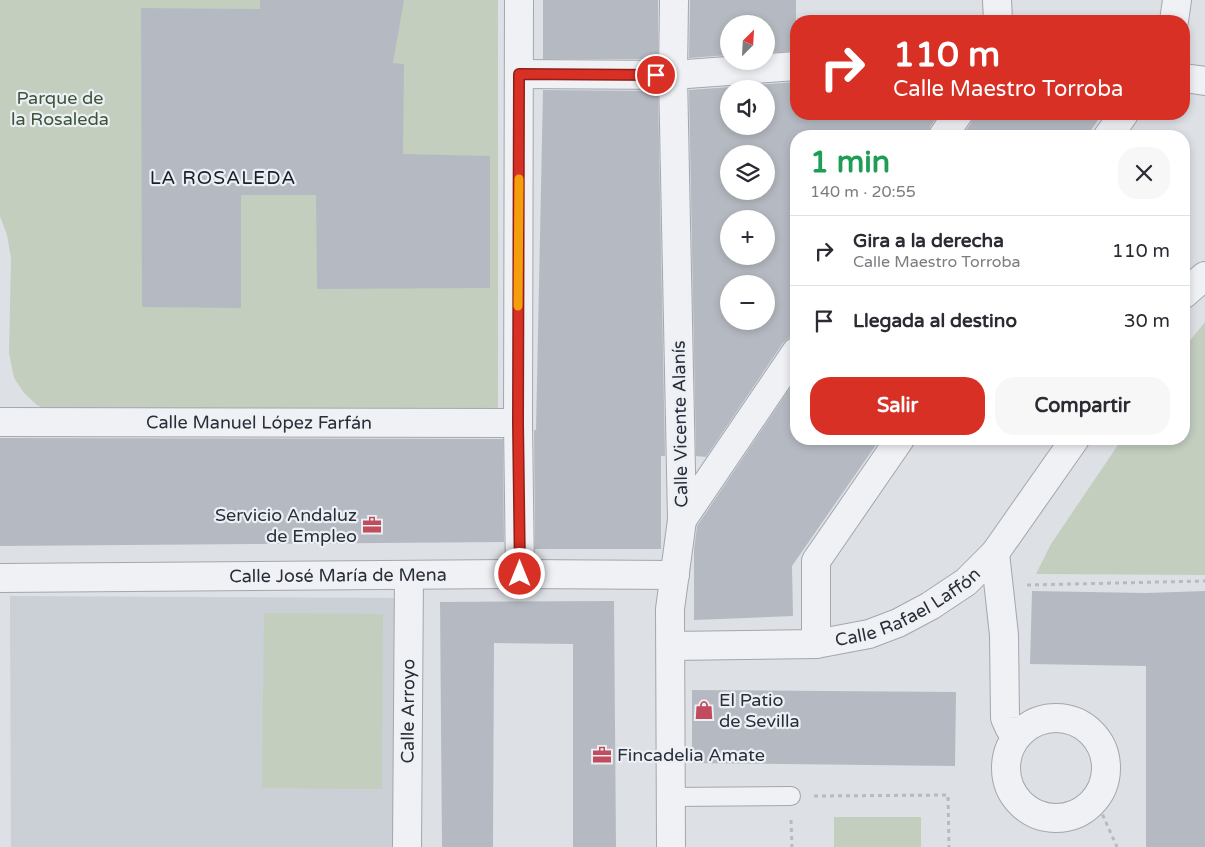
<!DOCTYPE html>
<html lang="es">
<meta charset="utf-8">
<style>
:root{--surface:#fff;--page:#f7f7f7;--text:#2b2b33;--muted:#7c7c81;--line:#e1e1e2;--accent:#d93025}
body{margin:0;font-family:"Varela Round",sans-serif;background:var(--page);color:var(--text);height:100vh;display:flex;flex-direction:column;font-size:19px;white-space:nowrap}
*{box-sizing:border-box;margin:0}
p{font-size:16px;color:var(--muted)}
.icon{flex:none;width:28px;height:28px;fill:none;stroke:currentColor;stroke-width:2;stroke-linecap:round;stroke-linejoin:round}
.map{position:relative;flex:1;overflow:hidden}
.details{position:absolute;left:790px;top:130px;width:400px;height:315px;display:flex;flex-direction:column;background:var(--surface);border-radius:20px;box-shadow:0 2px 8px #0003}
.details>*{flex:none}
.hud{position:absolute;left:790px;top:15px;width:400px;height:105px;border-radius:20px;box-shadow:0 2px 8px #0003;background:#d93025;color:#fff;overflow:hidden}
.needle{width:32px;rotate:24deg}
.controls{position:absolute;left:720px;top:15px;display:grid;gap:10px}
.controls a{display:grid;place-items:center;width:55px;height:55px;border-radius:50%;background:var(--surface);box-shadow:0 2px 8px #0003;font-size:25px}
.pin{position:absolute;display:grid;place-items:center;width:42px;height:42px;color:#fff;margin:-21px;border:2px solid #fff;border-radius:50%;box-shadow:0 1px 5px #0007}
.me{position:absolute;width:55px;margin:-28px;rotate:0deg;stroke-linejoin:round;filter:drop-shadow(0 0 4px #0008)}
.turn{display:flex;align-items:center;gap:18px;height:105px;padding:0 20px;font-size:22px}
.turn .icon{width:65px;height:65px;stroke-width:2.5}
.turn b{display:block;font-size:35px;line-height:42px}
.round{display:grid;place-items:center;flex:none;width:52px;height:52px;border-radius:20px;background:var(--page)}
.head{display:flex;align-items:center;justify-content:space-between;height:85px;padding:0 20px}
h1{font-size:30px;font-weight:700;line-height:38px;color:#1e9e55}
.cta{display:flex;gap:10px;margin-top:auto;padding:10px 20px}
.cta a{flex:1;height:58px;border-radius:20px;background:var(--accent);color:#fff;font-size:20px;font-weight:700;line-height:58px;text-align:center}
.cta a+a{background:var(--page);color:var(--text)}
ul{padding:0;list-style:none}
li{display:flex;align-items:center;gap:15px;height:70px;padding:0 20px;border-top:1px solid var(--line)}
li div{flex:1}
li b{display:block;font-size:19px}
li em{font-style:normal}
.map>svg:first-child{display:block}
</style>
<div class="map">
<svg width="1205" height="847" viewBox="0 0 1205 847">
<rect width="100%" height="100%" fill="#dde0e5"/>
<path fill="#cbcfd6" d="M10 596 403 598 401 847H11Z"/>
<path fill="#c3cebf" d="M0 0H498V413L58 415 37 405 24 393 14 378 9 353 11 258 7 235 0 216Z
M1205 322V575L1036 574 1051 544 1122 439H1184V348Z
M264 613 383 614 382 789 262 788Z
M834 817H921V847H834Z"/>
<path fill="#b5bac2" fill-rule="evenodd" d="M260 0H404L393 63 404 64 403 154 490 156V288L317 289 316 195H241V308L142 307 141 8 260 9Z
M543 0H658V59H543Z
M690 0H796V51L766 53V24H729V55L689 58Z
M796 82V114H939L930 127 928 136H796V337L789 338 783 343 706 457 696 456 689 90ZM729 89H766V126H729ZM729 154H766V191H729ZM729 219H766V256H729ZM729 284H766V321H729Z
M543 90 658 91 665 456H661V549H535L534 430H536Z
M973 114H1102L1087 136H962L971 123Z
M796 379V439H880L792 566 793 616 694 620V549L697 526Z
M0 438 503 439 504 542 0 546Z
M1032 591 1146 593 1205 591V847H1146V666L1030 664Z
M614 601 616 847H573V644L494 643 493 847H442L440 602Z
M692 690 956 692 955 766 692 763Z"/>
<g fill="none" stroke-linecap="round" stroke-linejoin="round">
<g stroke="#a3a7ae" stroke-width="20">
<path id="lane" d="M671 797 791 796"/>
</g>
<g stroke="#a3a7ae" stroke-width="30">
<g id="street">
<path d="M519 0 518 423 520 574"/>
<path d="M997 0 998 21"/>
<path d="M1174 21 1177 0"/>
<path d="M519 74 673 75 796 66"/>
<path d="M1184 78 1205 81"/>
<path d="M943 136 958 114"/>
<path d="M1108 136 1124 114"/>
<path d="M1184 294 1205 276"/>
<path id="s1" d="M0 422 518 423"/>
<path d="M682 520 796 352"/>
<path d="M995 553 1004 635 1005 718 1010 729 1017 734"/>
<path id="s2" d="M0 578 520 574 675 575"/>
<path d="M816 644V561L900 439"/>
<path id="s3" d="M671 646 816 644 869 634 898 623 930 606 966 582 995 553 1075 439"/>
<circle cx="1056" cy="768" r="50"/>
<path id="s4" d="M407 847 409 575"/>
<path d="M671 847 670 609 682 520 673 75 674 0"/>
</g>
</g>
<path stroke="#b7bbc0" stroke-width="3" stroke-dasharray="4 4" stroke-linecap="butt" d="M1027 585 1205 581
M814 796 948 795 949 847
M1096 800 1117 847
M791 820 792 847"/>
<use href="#lane" stroke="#eff1f4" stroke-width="18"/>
<use href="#street" stroke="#eff1f4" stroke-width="28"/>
</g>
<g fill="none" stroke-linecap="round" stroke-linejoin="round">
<g stroke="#8d1f18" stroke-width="12">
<path id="route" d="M520 574 518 423 519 74 656 75"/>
</g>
<use href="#route" stroke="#d93025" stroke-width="9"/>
<path stroke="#f59e0b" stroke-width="9" d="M518 306 519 179"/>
</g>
<defs>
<g id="office-bare" transform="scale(1.5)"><path d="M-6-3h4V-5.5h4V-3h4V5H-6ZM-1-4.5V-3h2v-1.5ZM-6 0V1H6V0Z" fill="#c04c5e" stroke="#eceff3" stroke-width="2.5" paint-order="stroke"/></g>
<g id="shop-bare" transform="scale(1.5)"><path d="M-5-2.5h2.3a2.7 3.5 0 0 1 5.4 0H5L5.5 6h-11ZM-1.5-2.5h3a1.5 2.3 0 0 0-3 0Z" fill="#c04c5e" stroke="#eceff3" stroke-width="2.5" paint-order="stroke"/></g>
</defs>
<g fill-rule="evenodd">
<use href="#office-bare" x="372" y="525"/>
<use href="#shop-bare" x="704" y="710"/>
<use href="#office-bare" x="602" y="755"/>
</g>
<g text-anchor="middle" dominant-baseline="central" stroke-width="4.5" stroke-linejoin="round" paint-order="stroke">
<g font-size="18" fill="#3c5537" stroke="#eceff3">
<text x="60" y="98">Parque de<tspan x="60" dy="21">la Rosaleda</tspan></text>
</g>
<g font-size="18" fill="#282f3a" stroke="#eceff3">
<text stroke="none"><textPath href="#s1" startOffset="259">Calle Manuel López Farfán</textPath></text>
<text transform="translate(680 424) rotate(-91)">Calle Vicente Alanís</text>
<text stroke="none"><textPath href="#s2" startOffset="338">Calle José María de Mena</textPath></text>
<text stroke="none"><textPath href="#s3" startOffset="245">Calle Rafael Laffón</textPath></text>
<text stroke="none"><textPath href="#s4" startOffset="136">Calle Arroyo</textPath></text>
</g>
<g font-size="18" fill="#282f3a" stroke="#eceff3" text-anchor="start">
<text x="357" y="515" text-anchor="end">Servicio Andaluz<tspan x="357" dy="21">de Empleo</tspan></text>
<text x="719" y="700">El Patio<tspan x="719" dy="21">de Sevilla</tspan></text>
<text x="617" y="755">Fincadelia Amate</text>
</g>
<g font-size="19" letter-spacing="1" fill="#1a202b" stroke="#eceff3">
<text x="223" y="178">LA ROSALEDA</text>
</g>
</g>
</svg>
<div class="controls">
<a><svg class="needle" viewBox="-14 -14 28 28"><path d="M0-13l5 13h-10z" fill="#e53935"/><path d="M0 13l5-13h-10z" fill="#7c7c81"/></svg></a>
<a><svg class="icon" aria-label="sound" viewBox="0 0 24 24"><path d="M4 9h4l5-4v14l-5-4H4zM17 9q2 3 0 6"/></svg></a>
<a><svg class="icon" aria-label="layers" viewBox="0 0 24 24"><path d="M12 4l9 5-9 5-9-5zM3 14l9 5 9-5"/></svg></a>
<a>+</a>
<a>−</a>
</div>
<div class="pin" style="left:656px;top:75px;background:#d93025"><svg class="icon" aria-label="arrive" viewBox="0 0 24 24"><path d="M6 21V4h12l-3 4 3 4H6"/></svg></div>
<svg class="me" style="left:520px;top:574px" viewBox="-20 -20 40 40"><circle r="17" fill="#d93025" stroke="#fff" stroke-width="3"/><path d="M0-11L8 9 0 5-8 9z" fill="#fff"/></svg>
<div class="hud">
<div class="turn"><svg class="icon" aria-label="right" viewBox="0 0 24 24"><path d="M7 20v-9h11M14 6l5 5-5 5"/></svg><div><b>110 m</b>Calle Maestro Torroba</div></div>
</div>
<section class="details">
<div class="head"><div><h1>1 min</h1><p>140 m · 20:55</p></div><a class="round"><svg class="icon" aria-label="close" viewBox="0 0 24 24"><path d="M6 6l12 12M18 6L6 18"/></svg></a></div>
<ul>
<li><svg class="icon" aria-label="right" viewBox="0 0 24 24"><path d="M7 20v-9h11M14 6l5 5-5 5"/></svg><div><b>Gira a la derecha</b><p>Calle Maestro Torroba</p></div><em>110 m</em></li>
<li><svg class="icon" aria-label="arrive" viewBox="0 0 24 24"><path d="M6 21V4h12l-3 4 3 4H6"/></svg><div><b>Llegada al destino</b></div><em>30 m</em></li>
</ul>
<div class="cta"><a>Salir</a><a>Compartir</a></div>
</section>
</div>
